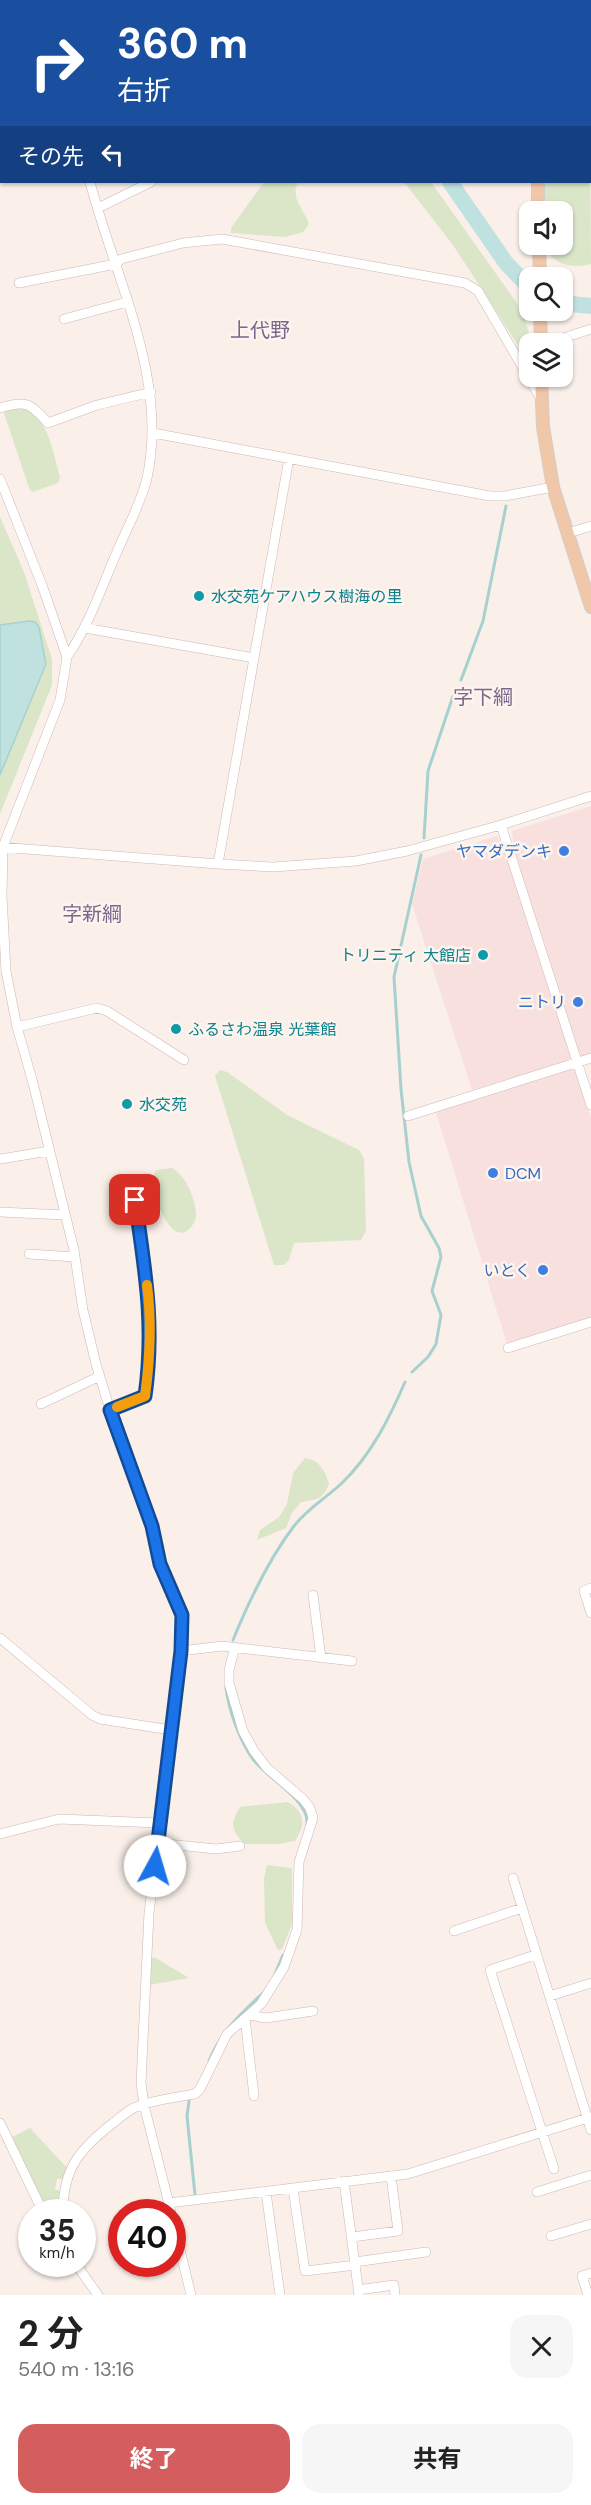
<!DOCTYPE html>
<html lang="ja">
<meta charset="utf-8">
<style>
:root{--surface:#fff;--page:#f6f6f6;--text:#222;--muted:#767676;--accent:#d45e5d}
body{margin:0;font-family:"DM Sans","Noto Sans JP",sans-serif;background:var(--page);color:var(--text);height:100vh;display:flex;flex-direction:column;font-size:22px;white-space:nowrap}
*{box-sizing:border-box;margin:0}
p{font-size:20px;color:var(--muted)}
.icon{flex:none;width:33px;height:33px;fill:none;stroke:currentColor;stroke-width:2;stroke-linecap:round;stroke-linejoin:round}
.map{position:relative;height:2295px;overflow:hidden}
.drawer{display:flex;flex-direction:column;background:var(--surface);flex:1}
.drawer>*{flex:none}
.hud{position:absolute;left:0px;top:0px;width:591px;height:183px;box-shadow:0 2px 4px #0004;background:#1a4fa0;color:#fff;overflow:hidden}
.buttons{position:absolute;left:519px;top:201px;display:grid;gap:12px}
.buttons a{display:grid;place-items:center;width:54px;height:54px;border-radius:12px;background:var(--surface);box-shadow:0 2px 4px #0004;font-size:30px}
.speed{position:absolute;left:18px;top:2199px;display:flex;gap:12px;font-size:30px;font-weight:700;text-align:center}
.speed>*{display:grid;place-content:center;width:78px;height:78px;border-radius:50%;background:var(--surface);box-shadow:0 2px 4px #0004;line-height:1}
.speed small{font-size:15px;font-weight:400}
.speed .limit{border:9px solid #d22;background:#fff;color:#111}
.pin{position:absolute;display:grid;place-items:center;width:51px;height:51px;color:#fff;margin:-26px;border-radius:12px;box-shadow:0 3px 9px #0006}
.me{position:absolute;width:66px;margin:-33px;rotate:6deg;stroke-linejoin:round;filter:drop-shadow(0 0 4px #0008)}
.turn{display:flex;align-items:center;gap:21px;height:126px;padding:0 18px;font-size:27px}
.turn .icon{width:78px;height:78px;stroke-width:2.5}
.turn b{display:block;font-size:42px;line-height:51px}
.then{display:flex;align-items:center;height:57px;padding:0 18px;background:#0003;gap:12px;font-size:22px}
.round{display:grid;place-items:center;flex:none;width:63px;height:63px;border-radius:18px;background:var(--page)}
.headline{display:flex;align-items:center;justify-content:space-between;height:102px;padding:0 18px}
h1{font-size:36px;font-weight:700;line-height:45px}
.button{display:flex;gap:12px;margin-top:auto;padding:12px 18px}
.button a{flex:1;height:69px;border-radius:18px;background:var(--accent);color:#fff;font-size:24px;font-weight:700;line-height:69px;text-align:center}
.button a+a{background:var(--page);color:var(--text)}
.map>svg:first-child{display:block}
</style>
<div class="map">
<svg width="591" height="2295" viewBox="0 0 591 2295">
<rect width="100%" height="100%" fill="#faefe9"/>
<path fill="#f8e0de" d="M591 806V1053L580 1057 524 882 514 848 512 831Z
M497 836 507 855 573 1060 472 1090 412 904 423 859Z
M575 1066 591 1118V1318L507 1344 435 1109Z"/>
<path fill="#dbe6c9" d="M590 143 591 264C575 269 548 265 547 245L562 244V212L545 211 544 182H590Z
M264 182H298C290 199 304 209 309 224L303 232 285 237 231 233V228Z
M404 182H431L516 302C526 317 535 343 527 359L453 245Z
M18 406C49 415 52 450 60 477L58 483 32 492 29 488 4 413 8 408Z
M0 517 24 572 52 659V685L0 814Z
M220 1070 227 1072 287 1115 359 1150 364 1159 366 1231 361 1240 294 1243 289 1260 284 1265H274L215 1076Z
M172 1168C186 1175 197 1202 196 1217 195 1223 190 1230 185 1232 167 1239 155 1195 151 1182L156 1170Z
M305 1458C320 1460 325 1471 329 1484 320 1504 316 1497 300 1503L292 1513 286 1528 257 1540 260 1530 279 1517 287 1504 293 1473Z
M288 1802C305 1812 306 1825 295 1841L278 1844H245C230 1829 230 1825 240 1807Z
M267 1865 292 1868V1924L282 1949 278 1950 265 1923 264 1879Z
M150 1957 156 1958 189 1978 149 1985Z
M30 2128 68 2169 64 2179H57L55 2189 62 2192 61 2212H47L13 2141 12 2137Z"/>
<path fill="#bfe1df" stroke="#a7d1cf" stroke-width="1.5" d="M29 621 35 622 39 627 46 664 0 775V625Z"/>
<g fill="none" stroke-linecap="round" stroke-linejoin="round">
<path stroke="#a7d1cf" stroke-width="3" d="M461 680 483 621 506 506
M424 838 428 771 454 693
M412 1372 428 1357 436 1344 441 1315 432 1291 441 1257 439 1248 421 1216 409 1162 401 1089 394 977 421 855
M233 1640C249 1601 268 1560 294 1526 307 1509 326 1498 342 1483 371 1455 389 1419 405 1382
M226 1688C229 1711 239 1738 252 1758 265 1777 310 1800 307 1824
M275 1974 283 1955
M209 2061C222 2030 240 2015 264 1992
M189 2101 187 2116 195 2195"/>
<path stroke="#bfe1df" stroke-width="16" d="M272 0 273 2
M450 182 506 263 530 288
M562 303 591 306"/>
<g stroke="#cdb8b3" stroke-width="10">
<path id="minor" d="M39 0 40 2
M0 62 2 64
M98 208 151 182
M19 283 116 264 121 259 183 243 222 239 465 283 478 291 540 397
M64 319 127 302
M545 344 591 329
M0 408C27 400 30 403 48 423L97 405 151 392
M153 433 490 496H505L553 487
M0 479 42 585 67 657 60 700 3 847 2 896 6 971 17 1027 33 1083 74 1250 83 1310 96 1364 110 1410 152 1526 160 1564 182 1615 181 1651 149 1913 141 2083 144 2105 171 2212
M568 533 591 526
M85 628 254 658
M67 657C89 625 101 589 116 554 126 530 141 504 147 478 169 378 114 276 90 182
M501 825 591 1105
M0 847 218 864 273 867 356 861 407 851 501 825 591 796
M218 864 289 458
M17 1027 97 1008 107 1011 184 1060
M408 1116 591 1058
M0 1159 49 1151
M0 1212 65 1215
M29 1254 75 1257
M508 1348 591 1322
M41 1404 100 1376
M110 1410 145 1396C155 1327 145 1268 136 1200
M591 1588 584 1591 591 1613
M313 1595 321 1658
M0 1638 92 1715 100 1719 171 1730
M181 1651 222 1646 352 1661
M0 1834 59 1819 159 1823
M157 1843 216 1849 240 1846
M513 1878 591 2130
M454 1931 522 1908
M535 1955 490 1970 554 2169
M550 1996 591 1983
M249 2015 266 2018 313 2011
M245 2018 254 2096
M0 2123 43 2212
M344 2181 359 2295
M293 2189 305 2271 356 2265
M266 2192 280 2295
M537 2192 591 2175
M169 2203 408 2174 591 2117
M63 2212C63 2168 80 2149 113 2123 120 2118 128 2110 136 2107 154 2100 176 2097 195 2094L200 2089 227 2034 261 2004 284 1967 297 1930 299 1862 313 1818 310 1808 303 1799 267 1768 254 1751 243 1731 229 1683V1670L235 1647
M172 2217 191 2295
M551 2236 591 2224
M352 2237 398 2231 391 2176
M355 2262 426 2252
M76 2264 98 2295
M358 2290 394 2285 395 2295
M588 2295 582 2276 591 2273"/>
</g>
<g stroke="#d4ccca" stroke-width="14">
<path id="major" d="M495 0 496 2
M538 182V212
M539 244 540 278
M540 310 541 344
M541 376 543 427 553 487 591 607"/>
</g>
<use href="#minor" stroke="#fff" stroke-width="9"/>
<use href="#major" stroke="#f0c7a9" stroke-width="12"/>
</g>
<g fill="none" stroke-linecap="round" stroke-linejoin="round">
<g stroke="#114b97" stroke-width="15">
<path id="route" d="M135 1200C145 1270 155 1325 145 1396L110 1410 152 1526 160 1564 182 1615 181 1651 155 1866"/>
</g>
<use href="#route" stroke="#1a73e8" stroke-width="10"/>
<path stroke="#f59e0b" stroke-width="10" d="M117 1407 145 1396C150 1359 152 1323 147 1285"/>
</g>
<g fill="#0f9aa8" stroke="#fdf4ee" stroke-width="2">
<circle cx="199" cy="596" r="6"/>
<circle cx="483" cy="955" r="6"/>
<circle cx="176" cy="1029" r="6"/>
<circle cx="127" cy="1104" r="6"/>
</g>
<g fill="#3f7fe0" stroke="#fdf4ee" stroke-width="2">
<circle cx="564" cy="851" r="6"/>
<circle cx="578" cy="1002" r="6"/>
<circle cx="493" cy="1173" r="6"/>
<circle cx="543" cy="1270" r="6"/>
</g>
<g text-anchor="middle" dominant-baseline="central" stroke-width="5" stroke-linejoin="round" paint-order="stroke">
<g font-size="16" fill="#0d838f" stroke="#fdf4ee" text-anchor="start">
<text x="211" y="596">水交苑ケアハウス樹海の里</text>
<text x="471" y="955" text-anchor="end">トリニティ 大館店</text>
<text x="188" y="1029">ふるさわ温泉 光葉館</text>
<text x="139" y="1104">水交苑</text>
</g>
<g font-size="16" fill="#366cbe" stroke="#fdf4ee" text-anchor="end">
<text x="552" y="851">ヤマダデンキ</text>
<text x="566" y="1002">ニトリ</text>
<text x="505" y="1173" text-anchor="start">DCM</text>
<text x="531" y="1270">いとく</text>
</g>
<g font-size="20" fill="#79678c" stroke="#fdf4ee">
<text x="260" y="330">上代野</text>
<text x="483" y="697">字下綱</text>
<text x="92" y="914">字新綱</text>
</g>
</g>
</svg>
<div class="buttons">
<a><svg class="icon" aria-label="sound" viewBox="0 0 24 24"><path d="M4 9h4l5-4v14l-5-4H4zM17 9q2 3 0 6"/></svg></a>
<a><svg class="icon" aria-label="search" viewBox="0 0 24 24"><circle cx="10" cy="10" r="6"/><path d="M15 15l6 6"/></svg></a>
<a><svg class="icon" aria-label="layers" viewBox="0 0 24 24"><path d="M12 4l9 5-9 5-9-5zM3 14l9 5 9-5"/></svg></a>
</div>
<div class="speed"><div>35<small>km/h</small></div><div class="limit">40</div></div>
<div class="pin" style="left:135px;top:1200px;background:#d93025"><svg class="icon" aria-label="arrive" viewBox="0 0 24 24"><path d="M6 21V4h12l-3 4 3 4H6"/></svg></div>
<svg class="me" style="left:155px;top:1866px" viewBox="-20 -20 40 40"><circle r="19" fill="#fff"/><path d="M0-13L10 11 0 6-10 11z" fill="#1a73e8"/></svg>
<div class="hud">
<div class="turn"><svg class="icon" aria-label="right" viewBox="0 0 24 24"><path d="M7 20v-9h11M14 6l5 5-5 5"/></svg><div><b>360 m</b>右折</div></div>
<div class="then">その先<svg class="icon" aria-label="left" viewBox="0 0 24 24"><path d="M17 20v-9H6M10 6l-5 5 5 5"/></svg></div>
</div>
</div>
<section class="drawer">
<div class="headline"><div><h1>2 分</h1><p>540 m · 13:16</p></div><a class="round"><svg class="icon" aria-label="close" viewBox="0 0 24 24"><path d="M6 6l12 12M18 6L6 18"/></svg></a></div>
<div class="button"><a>終了</a><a>共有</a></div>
</section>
